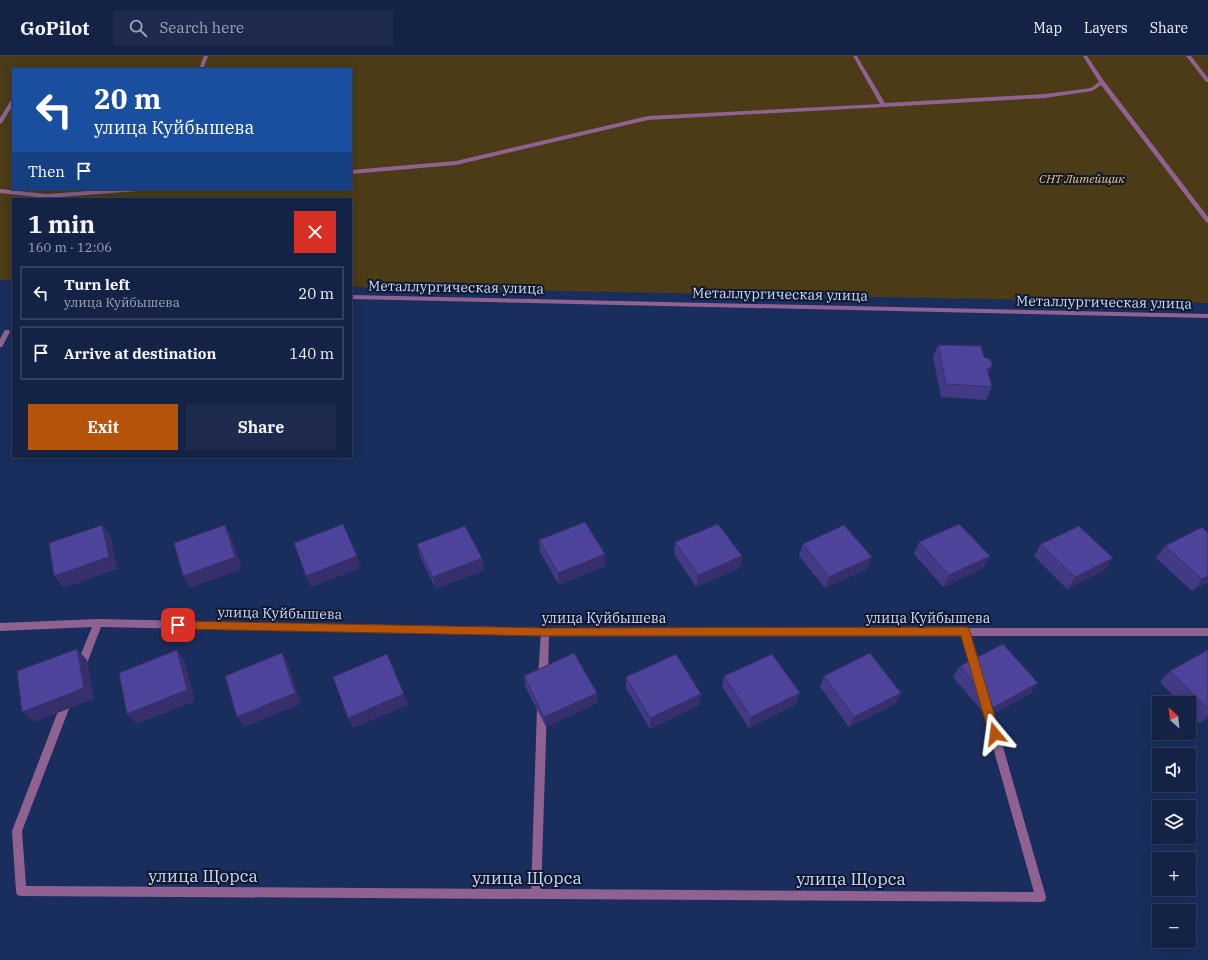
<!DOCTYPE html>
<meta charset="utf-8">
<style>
:root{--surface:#142246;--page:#1d2a4d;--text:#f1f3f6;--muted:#9da4b3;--line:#333f5f;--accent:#b45309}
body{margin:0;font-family:"IBM Plex Serif",serif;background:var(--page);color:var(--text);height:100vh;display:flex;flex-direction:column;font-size:15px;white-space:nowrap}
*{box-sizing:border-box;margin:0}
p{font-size:13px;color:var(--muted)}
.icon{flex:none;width:22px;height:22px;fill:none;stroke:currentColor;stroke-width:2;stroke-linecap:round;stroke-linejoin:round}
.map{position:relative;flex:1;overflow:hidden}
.drawer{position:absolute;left:12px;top:142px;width:340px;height:260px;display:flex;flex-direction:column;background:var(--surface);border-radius:0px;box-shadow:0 2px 10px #0003,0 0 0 1px var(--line)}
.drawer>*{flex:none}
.guide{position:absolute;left:12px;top:12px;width:340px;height:122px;border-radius:0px;box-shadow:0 2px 10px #0003,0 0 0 1px var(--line);background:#1a4fa0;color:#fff;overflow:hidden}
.needle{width:26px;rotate:333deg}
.tools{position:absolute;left:1152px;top:640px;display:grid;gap:8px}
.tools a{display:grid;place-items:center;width:44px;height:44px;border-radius:0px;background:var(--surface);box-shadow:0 2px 10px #0003,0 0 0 1px var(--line);font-size:20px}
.pin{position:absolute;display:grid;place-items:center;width:34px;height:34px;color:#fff;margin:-17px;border-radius:8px;box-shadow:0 2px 6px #0006}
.me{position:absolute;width:44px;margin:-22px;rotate:344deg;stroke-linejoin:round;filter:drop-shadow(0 0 3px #0008)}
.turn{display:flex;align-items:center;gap:14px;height:84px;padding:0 16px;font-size:18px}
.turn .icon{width:52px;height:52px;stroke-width:2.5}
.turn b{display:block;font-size:28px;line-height:34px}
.then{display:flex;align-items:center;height:38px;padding:0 16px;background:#0003;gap:8px;font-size:15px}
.round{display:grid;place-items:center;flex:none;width:42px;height:42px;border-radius:0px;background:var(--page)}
.head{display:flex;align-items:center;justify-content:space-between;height:68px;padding:0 16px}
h1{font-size:24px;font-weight:700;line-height:30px}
.button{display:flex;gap:8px;margin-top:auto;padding:8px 16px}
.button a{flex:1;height:46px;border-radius:0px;background:var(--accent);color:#fff;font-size:16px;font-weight:700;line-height:46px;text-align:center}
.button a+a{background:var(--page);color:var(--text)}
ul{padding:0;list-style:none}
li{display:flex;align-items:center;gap:12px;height:54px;margin:0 8px 6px;padding:0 8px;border:2px solid var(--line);border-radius:0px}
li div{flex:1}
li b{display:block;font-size:15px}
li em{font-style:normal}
header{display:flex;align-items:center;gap:24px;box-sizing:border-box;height:56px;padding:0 20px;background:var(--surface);border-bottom:1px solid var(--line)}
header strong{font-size:19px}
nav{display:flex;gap:22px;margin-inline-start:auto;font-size:14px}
.search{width:280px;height:36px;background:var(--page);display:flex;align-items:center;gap:10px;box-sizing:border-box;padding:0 14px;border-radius:0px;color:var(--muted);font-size:15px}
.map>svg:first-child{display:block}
</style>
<header>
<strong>GoPilot</strong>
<div class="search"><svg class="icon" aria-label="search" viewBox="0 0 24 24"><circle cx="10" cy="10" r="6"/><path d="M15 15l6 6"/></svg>Search here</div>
<nav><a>Map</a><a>Layers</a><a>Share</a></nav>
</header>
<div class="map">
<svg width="1208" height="904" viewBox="0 0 1208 904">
<rect width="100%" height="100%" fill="#1a2e5e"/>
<path fill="#4b3b16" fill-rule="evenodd" d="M0 0H1208V247L351 231V143H13V224H0ZM13 13H351V133H13Z"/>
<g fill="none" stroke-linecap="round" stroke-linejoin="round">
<path fill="#8f6292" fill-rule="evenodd" d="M204 0H208L203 13H199Z
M853 0H857L885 47 1045 38 1091 32 1099 26 1083 0H1087L1104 25 1208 161V167L1206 166 1101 29 1092 35 1045 42 648 64 456 109 351 118V114L456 105 648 60 880 48Z
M1186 0H1191L1208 22V26H1206Z
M13 43V49L2 67 0 68V62L11 44Z
M0 133 47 138 116 133H141L138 135 47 142 0 137Z
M545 572 548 573 549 576 548 621 546 624 543 625 540 624 538 621 541 576 542 573Z
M542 649 545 650 547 653 541 838 540 842 536 843 532 842 531 838 537 653 539 650Z"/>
<path fill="#8f6292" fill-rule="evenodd" d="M351 239 1208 258V262L351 243Z
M5 274H9L10 276 2 291H0V283Z
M98 563 545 572H1208V580H971L981 613 979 616 976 617 973 616 971 613 962 580H545L101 571 86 610 84 613 81 614 78 613 76 610 92 571 0 575V567Z
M67 641 70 642 72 645 22 775 26 830 1034 836 981 649 983 646 986 645 989 646 991 649 1046 841 1045 845 1041 846 21 840 17 839 16 835 12 775 62 645 64 642Z"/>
</g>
<path fill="#433a85" d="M938 289 984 301 992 310 988 319 992 331 986 344 941 341 933 301Z
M539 484 605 498V510L559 529 540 496Z
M675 486 742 500 740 512 696 531 674 498Z
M919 486 990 500 983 512 943 531 914 498Z
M417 488 482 502 484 514 436 533 420 500Z
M803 488 867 513 825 532 799 500Z
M1041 488 1105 514 1067 533 1034 500Z
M1165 490 1208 526 1192 535 1156 502Z
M1208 594V662L1200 667 1189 656V647H1180L1160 626 1170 615Z
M960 610 1030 638 987 661 953 621Z
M524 620 597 637V647L546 671 525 630Z
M724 620 796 648 749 672 722 631Z
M824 620 901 637 896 647 849 671 820 631Z
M626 621 699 649 650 673 626 632Z"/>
<path fill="#372f6c" d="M992 310 987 322V313Z
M102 469 111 481 117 513 64 532 54 520Z
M225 469 231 481 242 513 190 532 183 520Z
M605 498V510L559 529 558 517Z
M357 500 361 512 311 531 306 520Z
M742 500 740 512 696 531 698 519Z
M990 500 983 512 943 531 949 519Z
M872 501 867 513 825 532 829 521Z
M482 502 484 514 436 533 433 521Z
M1113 502 1105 514 1067 533 1075 521Z
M1208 520V526L1192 535 1202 523Z
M77 593 87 604 94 643 34 666 22 656Z
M177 594 185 606 195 645 137 668 127 658Z
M282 597 288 608 301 648 244 671 237 661Z
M1038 627 1030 638 987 661 994 651Z
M597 637V647L546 671 544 661Z
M800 637 796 648 749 672 751 661Z
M901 637 896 647 849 671 854 661Z
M404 638 408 649 353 672 348 662Z
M701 638 699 649 650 673V662Z
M1208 659V662L1200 667Z"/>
<path fill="#4e439b" stroke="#372f6c" d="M938 289 981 290 984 301 991 304 992 310 987 313 992 331 946 328Z
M585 466 605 498 558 517 539 484Z
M343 468 357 500 306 520 294 487Z
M718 468 742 500 698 519 675 486Z
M959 468 990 500 949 519 919 486Z
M102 469 109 501 54 520 49 487Z
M225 469 235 501 183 520 174 487Z
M844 469 872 501 829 521 803 488Z
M465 470 482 502 433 521 417 488Z
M1079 470 1113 502 1075 521 1041 488Z
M1202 471 1208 477V520L1202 523 1165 490Z
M1003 588 1038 627 994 651 960 610Z
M77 593 84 632 22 656 17 615Z
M177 594 187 634 127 658 119 617Z
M1208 594V653L1170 615Z
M282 597 295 637 237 661 225 620Z
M574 597 597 637 544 661 524 620Z
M870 597 901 637 854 661 824 620Z
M387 598 404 638 348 662 333 621Z
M676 598 701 638 650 662 626 621Z
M772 598 800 637 751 661 724 620Z"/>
<path fill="#b45309" stroke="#753606" d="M178 565 545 572 965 571 969 572 970 576 1000 678 999 682 995 684 991 682 989 678 961 580H545L178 573 174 572 173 569 174 566Z"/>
<g text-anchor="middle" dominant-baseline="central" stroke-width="4" stroke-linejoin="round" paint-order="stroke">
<g font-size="12" font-style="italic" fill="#f7c85d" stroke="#0f182e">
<text x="1082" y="122">СНТ Литейщик</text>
</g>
<g font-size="14" fill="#cddbfa" stroke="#0f182e">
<text transform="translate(456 231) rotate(1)">Металлургическая улица</text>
<text transform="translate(780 238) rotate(1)">Металлургическая улица</text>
<text transform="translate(1104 246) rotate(1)">Металлургическая улица</text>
<text transform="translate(280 557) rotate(1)">улица Куйбышева</text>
<text x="604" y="562">улица Куйбышева</text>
<text x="928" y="562">улица Куйбышева</text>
</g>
<g font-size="17" fill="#cddbfa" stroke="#0f182e">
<text x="203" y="820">улица Щорса</text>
<text x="527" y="822">улица Щорса</text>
<text x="851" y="823">улица Щорса</text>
</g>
</g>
</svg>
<div class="tools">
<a><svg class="needle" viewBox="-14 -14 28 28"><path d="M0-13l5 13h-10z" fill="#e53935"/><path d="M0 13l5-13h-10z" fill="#9da4b3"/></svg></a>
<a><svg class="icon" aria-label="sound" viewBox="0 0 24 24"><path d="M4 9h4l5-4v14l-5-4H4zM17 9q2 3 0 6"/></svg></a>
<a><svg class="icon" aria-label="layers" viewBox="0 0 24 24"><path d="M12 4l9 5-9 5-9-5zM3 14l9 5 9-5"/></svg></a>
<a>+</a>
<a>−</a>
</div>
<div class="pin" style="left:178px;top:569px;background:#d93025"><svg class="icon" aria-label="arrive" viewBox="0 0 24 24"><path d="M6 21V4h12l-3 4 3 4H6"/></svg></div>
<svg class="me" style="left:995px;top:678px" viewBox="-20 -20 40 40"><path d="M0-17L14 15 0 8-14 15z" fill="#b45309" stroke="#fff" stroke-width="4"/></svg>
<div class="guide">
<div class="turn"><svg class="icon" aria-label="left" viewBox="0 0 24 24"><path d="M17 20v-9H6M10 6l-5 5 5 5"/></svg><div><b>20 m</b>улица Куйбышева</div></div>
<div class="then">Then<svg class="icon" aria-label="arrive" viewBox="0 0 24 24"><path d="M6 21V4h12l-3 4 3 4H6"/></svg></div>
</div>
<section class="drawer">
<div class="head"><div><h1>1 min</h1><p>160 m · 12:06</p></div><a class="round" style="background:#d93025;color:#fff"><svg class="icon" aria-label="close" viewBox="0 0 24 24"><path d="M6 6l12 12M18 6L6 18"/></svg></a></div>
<ul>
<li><svg class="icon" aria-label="left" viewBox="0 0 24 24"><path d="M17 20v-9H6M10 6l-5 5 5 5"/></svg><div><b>Turn left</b><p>улица Куйбышева</p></div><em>20 m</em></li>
<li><svg class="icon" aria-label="arrive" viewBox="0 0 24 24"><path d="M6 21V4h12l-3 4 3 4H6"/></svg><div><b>Arrive at destination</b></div><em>140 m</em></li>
</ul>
<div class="button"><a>Exit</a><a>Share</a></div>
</section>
</div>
